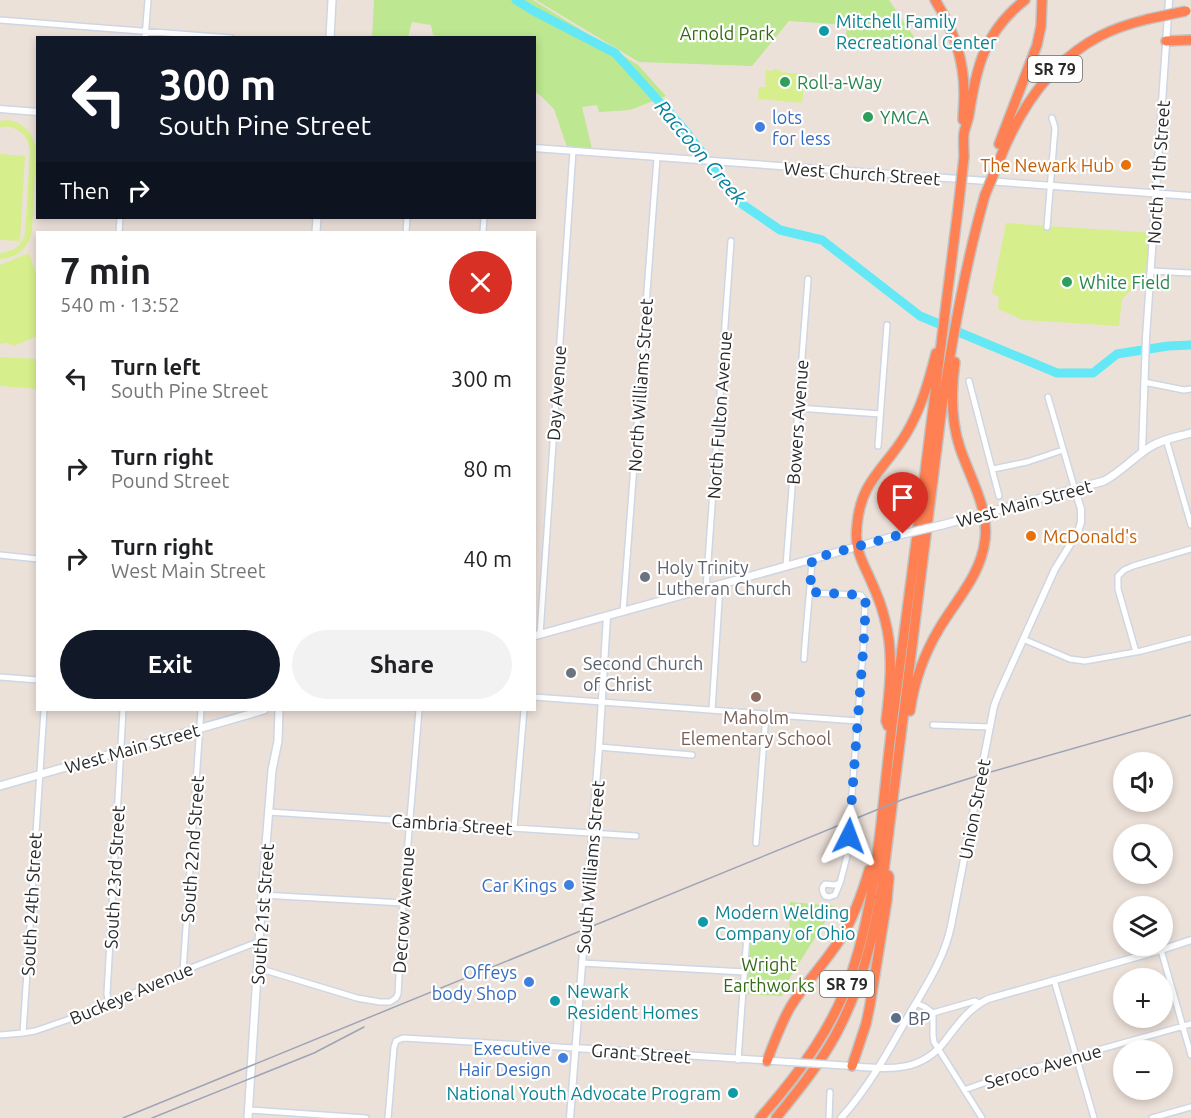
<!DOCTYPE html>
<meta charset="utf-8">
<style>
:root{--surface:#fff;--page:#f2f2f2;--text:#202124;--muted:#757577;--accent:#111827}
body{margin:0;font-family:Ubuntu,sans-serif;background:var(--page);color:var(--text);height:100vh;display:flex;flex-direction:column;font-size:22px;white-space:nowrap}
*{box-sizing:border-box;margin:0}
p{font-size:20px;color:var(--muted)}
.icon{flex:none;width:33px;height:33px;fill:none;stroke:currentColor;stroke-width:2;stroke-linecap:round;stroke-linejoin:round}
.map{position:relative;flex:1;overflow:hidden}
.drawer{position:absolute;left:36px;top:231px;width:500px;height:480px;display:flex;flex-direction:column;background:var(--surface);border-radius:0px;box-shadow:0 3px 9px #0003}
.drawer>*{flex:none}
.top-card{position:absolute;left:36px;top:36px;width:500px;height:183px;border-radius:0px;box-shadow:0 3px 9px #0003;background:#111827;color:#fff;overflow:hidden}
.tools{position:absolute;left:1113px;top:752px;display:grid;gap:12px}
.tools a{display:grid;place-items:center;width:60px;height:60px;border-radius:50%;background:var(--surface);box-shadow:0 3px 9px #0003;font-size:30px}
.pin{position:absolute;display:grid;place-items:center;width:51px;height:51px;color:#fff;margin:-62px -26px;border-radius:50% 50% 50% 0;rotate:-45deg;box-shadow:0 0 6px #0007}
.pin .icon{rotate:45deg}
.me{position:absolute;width:66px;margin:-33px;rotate:3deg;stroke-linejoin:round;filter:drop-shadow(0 0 4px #0008)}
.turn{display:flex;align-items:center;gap:21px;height:126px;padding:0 24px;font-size:27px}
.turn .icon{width:78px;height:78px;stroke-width:2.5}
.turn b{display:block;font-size:42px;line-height:51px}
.then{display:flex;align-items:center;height:57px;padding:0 24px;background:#0003;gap:12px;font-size:22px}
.round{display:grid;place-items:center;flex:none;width:63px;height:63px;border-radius:32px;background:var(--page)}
.head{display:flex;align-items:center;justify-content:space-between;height:102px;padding:0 24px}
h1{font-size:36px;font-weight:700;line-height:45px}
.cta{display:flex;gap:12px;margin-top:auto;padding:12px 24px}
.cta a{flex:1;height:69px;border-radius:36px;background:var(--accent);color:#fff;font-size:24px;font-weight:700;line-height:69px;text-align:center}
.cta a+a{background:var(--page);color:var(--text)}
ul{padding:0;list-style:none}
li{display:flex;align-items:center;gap:18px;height:90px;padding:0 24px}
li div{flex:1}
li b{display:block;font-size:22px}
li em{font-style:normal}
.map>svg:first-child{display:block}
</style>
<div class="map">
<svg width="1191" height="1118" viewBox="0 0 1191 1118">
<rect width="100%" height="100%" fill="#ece1d9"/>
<path fill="#bde791" d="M374 0H533L638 65 666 96 630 110 599 112 597 105 582 107 592 149 567 147 554 109 541 96 534 91V38L445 37 433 35 431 25 412 22 408 37H372Z
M536 0H889L919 44 846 38 847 25 789 21 752 66 639 62Z
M790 902 835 906 789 979 782 996 746 994 751 935 789 938Z"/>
<path fill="#d6ef8c" d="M773 69 780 70V72L803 74 805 76 802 103 758 99 759 87H765L766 70 773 71Z
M8 120C25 123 35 135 36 152L32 230C29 248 17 258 0 259V253C13 252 21 246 25 234L30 152C29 135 17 125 0 127V121Z
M0 154 25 156 20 241 0 240Z
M1006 223 1153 233 1151 271 1122 299 1119 326 1023 320 998 309 999 297 992 293Z
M29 253 37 277V336L14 346 7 343 0 344V265Z
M0 357 37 359V389L0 386Z"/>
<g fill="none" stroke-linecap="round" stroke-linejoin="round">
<path stroke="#64e8f6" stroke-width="9" d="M516 0 532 10 615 53 683 128 742 204 780 230 822 240 920 316 1057 373H1093L1117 354 1168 346 1191 345"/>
<g stroke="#ced6e3" stroke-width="8">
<path id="minor" d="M0 20 231 38
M145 38 148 0
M1047 227 1055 128 1052 118
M119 232 120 218
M406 232 407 218
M483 232 484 218
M1151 271 1191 273
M969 381 999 496
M1144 382 1184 390 1191 389
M1048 397 1075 490
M798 408 880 414
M1166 439 1191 525
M878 446 887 325
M993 469 1027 462 1063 450
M0 555 38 559
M786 566 808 279
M706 589 731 241
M810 593 861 595 864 599 865 604 863 652 847 856 840 883 834 885 825 884C821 888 822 891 825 896L829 897 835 895 840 883
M623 612 657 158
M540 634 573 151
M1023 639 1070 659 1085 661 1141 651 1191 638
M1136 652 1118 589V576L1124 570 1133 566 1191 549
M804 659C806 626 810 593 812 559
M0 677 38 680
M534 697 858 721
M712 710 720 585
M933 725 990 727
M599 747 692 755
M269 812 636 836
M514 828 524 710
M756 843 766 714
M262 895 403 903
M1161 950 1191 1055
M582 963 745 972
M258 968 357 998 380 1002H390L396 998 398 994 403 903 419 710
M183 971 201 710
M1054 980 1094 1118
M916 1003 925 1007 933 1013V1036L934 1042 982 1118
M109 1004 107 994 123 710
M933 1013 975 1001 980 1003
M23 1033 44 710
M0 1035 23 1033 35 1031 67 1020 109 1004 183 971 260 941
M738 1060 747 935
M964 1090 998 1078 1191 1024
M249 1110 366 1118
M388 1118 394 1047 396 1041 403 1038 575 1048
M829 1118 830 1092
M1152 1118 1191 1107"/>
</g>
<g stroke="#ced6e3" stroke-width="9">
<path id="tertiary" d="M0 109 38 112
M534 148 1191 196
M1142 452 1146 338 1169 0
M575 1048 790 1062
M837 1065C878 1067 917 1078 945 1041 958 1024 968 1009 988 999L1161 950 1191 940
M570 1118 599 747 607 616
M841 1118C869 1087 889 1050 910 1013 927 984 944 959 951 926L994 706 999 693 1055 569 1078 532 1081 522V509L1075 490"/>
</g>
<g stroke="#ced6e3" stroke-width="10">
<path id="secondary" d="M330 38 332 0
M316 232 317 218
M942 525 1104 481C1121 472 1134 457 1150 447 1162 439 1177 437 1191 433
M534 636 903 534
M0 786 264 710
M248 1118 262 895 272 770 278 741 279 710"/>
</g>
<g stroke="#c3c3c3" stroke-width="12">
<path id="motorway" d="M935 0C954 30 965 61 964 97 964 105 963 112 963 120
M1166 41 1191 40
M999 144 1037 45 1041 26 1042 0
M964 157C964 149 963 140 964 133 965 127 968 121 969 115 976 67 985 31 1025 0
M999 161C1019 110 1050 62 1100 36 1115 28 1132 23 1148 19
M910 711C914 683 924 654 939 629 956 600 981 575 985 540 989 508 970 478 960 448 951 421 951 390 955 362
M888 726 886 721C890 687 894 653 885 620 882 607 877 594 871 581 862 560 854 550 857 525 861 480 885 469 906 434 921 409 929 381 936 353
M767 1061C774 1042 781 1023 791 1006 806 982 826 962 841 938 854 917 862 894 869 870
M852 1066 866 1024 870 1005 887 900 889 877 888 875
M760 1118C799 1074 835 1025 853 969 879 890 882 800 893 718 916 546 938 373 959 201
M776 1118C797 1092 819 1065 835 1036 861 988 873 940 882 886L943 399C954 330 966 262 985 195"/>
</g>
<use href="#minor" stroke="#fff" stroke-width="5"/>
<use href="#tertiary" stroke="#fff" stroke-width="6"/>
<use href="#secondary" stroke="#fff" stroke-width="7"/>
<use href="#motorway" stroke="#ff8052" stroke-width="9"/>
<path stroke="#9ca4b5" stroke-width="1.5" d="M123 1118 874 811 904 799 980 775 1191 715
M152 1118 314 1053 364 1027"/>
<g stroke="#ced6e3" stroke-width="9" stroke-linecap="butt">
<path id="tertiary-bridge" d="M790 1062 837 1065"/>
</g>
<g stroke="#ced6e3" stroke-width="10" stroke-linecap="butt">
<path id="secondary-bridge" d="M903 534 942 525"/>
</g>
<g stroke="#c3c3c3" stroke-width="12" stroke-linecap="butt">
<path id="motorway-bridge" d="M1148 19 1186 11
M985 195 999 161
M959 201 964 157"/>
</g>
<use href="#tertiary-bridge" stroke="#fff" stroke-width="6"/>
<use href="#secondary-bridge" stroke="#fff" stroke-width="7"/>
<use href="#motorway-bridge" stroke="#ff8052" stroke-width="9"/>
</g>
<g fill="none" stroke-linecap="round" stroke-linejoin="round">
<path stroke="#1a73e8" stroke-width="10" stroke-dasharray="0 18" d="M849 836 863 652 866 604 864 599 861 595 810 592 812 559 903 534"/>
</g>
<g fill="#0f9aa8" stroke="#fff" stroke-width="2">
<circle cx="824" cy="31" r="6"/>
<circle cx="703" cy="922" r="6"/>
<circle cx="555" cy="1001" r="6"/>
<circle cx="733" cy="1093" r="6"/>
</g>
<g fill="#2e9e5b" stroke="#fff" stroke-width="2">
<circle cx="785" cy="82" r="6"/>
<circle cx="868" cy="117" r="6"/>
<circle cx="1067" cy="282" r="6"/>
</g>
<g fill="#3f7fe0" stroke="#fff" stroke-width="2">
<circle cx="760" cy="127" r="6"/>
<circle cx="569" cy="885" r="6"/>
<circle cx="529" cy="982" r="6"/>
<circle cx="563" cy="1058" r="6"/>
</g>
<g fill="#e8710a" stroke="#fff" stroke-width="2">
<circle cx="1126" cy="165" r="6"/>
<circle cx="1031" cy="536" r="6"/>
</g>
<g fill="#6b7280" stroke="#fff" stroke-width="2">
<circle cx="645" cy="577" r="6"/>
<circle cx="571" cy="673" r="6"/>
</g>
<circle fill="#8d6e63" stroke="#fff" stroke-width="2" cx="756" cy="697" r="6"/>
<circle fill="#5c6f8a" stroke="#fff" stroke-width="2" cx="896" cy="1018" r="6"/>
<g text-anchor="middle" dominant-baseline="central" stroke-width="4.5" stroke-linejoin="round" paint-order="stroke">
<g fill="#fff" stroke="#696969" stroke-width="1.5">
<rect x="1028" y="56" width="54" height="26" rx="4.5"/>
<rect x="820" y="971" width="54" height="26" rx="4.5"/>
</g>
<g font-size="16" font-weight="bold" fill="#292929">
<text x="1055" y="69">SR 79</text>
<text x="847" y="984">SR 79</text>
</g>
<g font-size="18" fill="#0d838f" stroke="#fff" text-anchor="start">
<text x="836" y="21">Mitchell Family<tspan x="836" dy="21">Recreational Center</tspan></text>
<text x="715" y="912">Modern Welding<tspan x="715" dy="21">Company of Ohio</tspan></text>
<text x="567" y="991">Newark<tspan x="567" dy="21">Resident Homes</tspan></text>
<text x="721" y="1093" text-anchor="end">National Youth Advocate Program</text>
</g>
<g font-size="18" fill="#346a15" stroke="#fff">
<text x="727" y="33">Arnold Park</text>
<text x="769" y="964">Wright<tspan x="769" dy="21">Earthworks</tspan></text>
</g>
<g font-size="18" fill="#27864d" stroke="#fff" text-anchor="start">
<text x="797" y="82">Roll-a-Way</text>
<text x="880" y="117">YMCA</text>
<text x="1079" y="282">White Field</text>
</g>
<g font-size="18" fill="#366cbe" stroke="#fff" text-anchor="end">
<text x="772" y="117" text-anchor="start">lots<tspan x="772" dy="21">for less</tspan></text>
<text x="557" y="885">Car Kings</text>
<text x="517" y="972">Offeys<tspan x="517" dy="21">body Shop</tspan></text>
<text x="551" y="1048">Executive<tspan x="551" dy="21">Hair Design</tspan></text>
</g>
<g font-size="18" fill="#c56008" stroke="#fff" text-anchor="end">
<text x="1114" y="165">The Newark Hub</text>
<text x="1043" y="536" text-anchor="start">McDonald's</text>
</g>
<g font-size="18" fill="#292929" stroke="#fff">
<text transform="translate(1158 172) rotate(-86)">North 11th Street</text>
<text transform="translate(862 173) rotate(4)">West Church Street</text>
<text transform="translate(640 385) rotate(-86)">North Williams Street</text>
<text transform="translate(556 393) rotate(-86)">Day Avenue</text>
<text transform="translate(719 415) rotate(-86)">North Fulton Avenue</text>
<text transform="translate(797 422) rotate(-86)">Bowers Avenue</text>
<text transform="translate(1024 503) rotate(-15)">West Main Street</text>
<text transform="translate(132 748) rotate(-16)">West Main Street</text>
<text transform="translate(974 809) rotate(-79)">Union Street</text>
<text transform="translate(452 824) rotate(4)">Cambria Street</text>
<text transform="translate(192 849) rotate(-86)">South 22nd Street</text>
<text transform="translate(590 867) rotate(-85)">South Williams Street</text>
<text transform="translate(114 877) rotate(-87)">South 23rd Street</text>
<text transform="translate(31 904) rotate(-87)">South 24th Street</text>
<text transform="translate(403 910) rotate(-86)">Decrow Avenue</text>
<text transform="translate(262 914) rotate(-86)">South 21st Street</text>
<text transform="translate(131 993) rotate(-23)">Buckeye Avenue</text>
<text transform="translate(641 1053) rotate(4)">Grant Street</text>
<text transform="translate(1043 1066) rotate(-16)">Seroco Avenue</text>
</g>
<g font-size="18" fill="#5b616d" stroke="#fff" text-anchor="start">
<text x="657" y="567">Holy Trinity<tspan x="657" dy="21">Lutheran Church</tspan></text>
<text x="583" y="663">Second Church<tspan x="583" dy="21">of Christ</tspan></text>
</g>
<g font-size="18" fill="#785e54" stroke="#fff">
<text x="756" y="717">Maholm<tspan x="756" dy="21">Elementary School</tspan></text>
</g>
<g font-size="18" fill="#4e5e75" stroke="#fff" text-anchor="start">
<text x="908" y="1018">BP</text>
</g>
<g font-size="20" font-style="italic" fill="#057f9a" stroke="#fff">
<text transform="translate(701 152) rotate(50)">Raccoon Creek</text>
</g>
</g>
</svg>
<div class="tools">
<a><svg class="icon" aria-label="sound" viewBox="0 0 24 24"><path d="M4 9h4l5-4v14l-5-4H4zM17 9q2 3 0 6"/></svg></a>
<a><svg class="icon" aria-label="search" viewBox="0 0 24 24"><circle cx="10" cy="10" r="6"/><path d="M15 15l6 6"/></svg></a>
<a><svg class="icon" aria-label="layers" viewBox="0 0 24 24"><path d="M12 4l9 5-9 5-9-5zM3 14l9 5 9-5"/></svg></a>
<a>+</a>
<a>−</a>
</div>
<div class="pin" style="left:903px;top:534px;background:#d93025"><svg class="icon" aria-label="arrive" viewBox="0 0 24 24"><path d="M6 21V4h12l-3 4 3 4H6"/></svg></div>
<svg class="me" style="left:849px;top:836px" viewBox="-20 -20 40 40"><path d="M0-17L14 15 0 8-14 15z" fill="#1a73e8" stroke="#fff" stroke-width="4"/></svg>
<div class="top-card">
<div class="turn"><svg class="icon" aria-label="left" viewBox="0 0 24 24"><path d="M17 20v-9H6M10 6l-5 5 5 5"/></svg><div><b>300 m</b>South Pine Street</div></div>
<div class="then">Then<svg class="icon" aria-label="right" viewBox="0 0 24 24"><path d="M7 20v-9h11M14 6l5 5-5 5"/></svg></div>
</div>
<section class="drawer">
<div class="head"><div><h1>7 min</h1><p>540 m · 13:52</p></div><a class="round" style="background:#d93025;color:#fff"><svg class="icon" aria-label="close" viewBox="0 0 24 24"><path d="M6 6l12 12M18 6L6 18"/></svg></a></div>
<ul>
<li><svg class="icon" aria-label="left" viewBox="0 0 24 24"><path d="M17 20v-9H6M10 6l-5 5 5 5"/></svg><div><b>Turn left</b><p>South Pine Street</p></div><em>300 m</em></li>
<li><svg class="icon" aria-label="right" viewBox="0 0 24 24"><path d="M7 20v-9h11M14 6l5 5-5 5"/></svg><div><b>Turn right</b><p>Pound Street</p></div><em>80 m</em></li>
<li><svg class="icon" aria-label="right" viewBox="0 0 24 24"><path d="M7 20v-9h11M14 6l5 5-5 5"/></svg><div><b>Turn right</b><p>West Main Street</p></div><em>40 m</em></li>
</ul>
<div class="cta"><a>Exit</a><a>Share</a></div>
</section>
</div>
